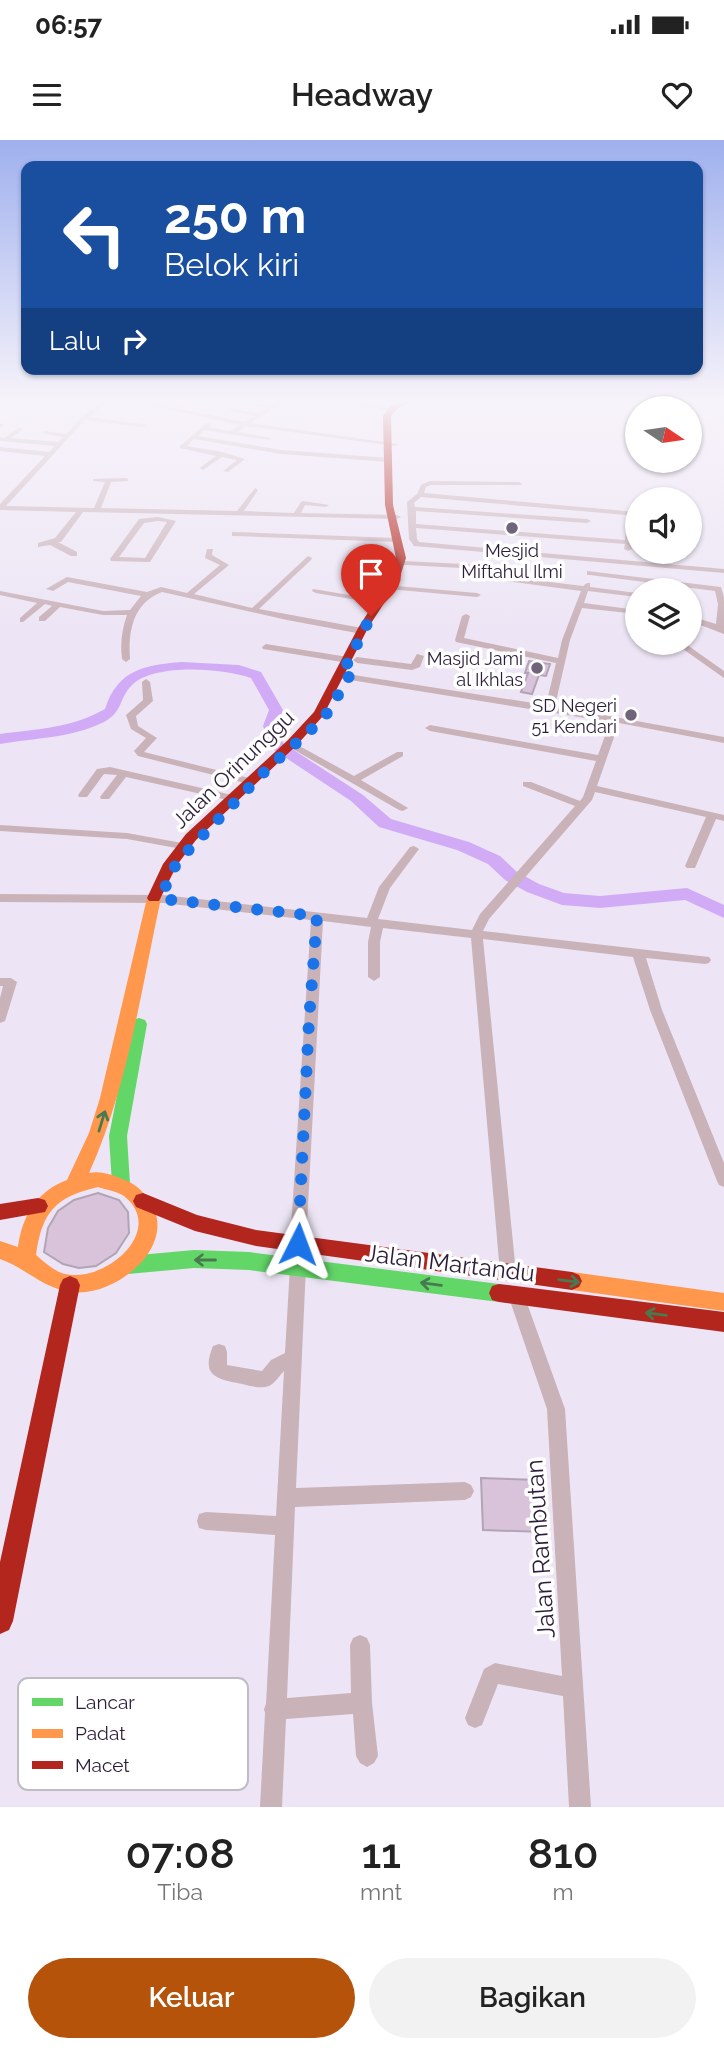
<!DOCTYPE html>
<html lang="id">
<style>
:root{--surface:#fff;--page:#f2f2f2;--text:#222;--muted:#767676;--accent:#b45309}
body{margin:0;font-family:Raleway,sans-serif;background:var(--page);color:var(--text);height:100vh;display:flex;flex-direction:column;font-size:26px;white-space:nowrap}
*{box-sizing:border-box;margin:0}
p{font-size:23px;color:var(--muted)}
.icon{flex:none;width:38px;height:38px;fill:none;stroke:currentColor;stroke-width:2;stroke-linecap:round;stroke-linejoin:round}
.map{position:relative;height:1667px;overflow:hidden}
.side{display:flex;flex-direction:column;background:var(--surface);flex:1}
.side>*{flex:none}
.banner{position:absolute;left:21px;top:21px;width:682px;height:214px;border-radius:14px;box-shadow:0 2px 5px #0004;background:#1a4fa0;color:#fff;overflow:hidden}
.needle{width:46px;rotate:103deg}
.fabs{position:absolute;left:625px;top:256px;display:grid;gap:14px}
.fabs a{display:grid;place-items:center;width:77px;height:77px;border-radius:50%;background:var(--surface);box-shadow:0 2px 5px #0004;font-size:35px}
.pin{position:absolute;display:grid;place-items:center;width:60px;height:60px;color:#fff;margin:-72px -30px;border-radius:50% 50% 50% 0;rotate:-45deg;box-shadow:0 0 7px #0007}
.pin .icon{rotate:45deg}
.me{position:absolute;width:77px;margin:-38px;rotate:3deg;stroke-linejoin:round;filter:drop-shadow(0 0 5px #0008)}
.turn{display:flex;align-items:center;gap:24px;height:147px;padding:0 28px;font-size:32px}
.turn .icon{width:91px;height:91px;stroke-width:2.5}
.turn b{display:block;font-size:49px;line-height:60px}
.then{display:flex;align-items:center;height:66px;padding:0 28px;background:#0003;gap:14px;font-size:26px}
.eta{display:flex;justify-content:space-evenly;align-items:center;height:119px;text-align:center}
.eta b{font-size:42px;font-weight:600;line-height:49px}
.primary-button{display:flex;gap:14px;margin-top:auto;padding:14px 28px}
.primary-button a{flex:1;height:80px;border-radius:42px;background:var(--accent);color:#fff;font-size:28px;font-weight:600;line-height:80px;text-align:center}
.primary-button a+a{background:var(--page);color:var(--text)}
.status{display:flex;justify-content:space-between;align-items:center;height:49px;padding:0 35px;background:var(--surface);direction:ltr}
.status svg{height:19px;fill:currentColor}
header{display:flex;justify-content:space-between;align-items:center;height:91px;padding:0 28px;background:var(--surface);font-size:32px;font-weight:600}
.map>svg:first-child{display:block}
</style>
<div class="status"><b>06:57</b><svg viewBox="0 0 49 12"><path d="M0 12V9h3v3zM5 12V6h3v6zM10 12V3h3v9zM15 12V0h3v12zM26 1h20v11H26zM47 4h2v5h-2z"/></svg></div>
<header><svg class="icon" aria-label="menu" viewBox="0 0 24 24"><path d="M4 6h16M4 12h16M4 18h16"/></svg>Headway<svg class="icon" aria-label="heart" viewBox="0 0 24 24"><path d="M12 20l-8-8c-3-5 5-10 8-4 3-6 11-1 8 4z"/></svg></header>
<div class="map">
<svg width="724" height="1667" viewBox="0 0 724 1667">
<rect width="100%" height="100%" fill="#ede5f5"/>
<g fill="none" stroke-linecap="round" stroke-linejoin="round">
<path fill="#d2abf7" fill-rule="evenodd" d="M182 522 239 525 261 532 283 570 277 586 283 603 363 655 391 679 469 702 500 716 517 732 539 744 564 753 600 756 687 748 724 765V778L685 760 600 768 562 765 527 752 505 740 488 724 457 710 379 687 351 661 271 608 263 586 269 570 251 538C223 528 154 523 132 545 118 559 124 571 104 582 72 598 35 598 0 604V594C37 589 72 588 105 569 118 529 145 525 182 522Z"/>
</g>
<path fill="#d8c3db" stroke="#b2a4b5" stroke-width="2" d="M529 521 550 524 546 536 539 535 532 554 521 552 528 533H525Z
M98 1053 119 1060 128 1072 129 1093 116 1113 96 1126 79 1128 63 1124 44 1112 48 1088 58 1071 74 1060Z
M481 1338 540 1340 544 1392 483 1390Z"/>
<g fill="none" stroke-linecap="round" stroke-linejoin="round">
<path fill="#cab2b9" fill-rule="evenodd" d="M103 260H110L89 277 148 285 145 287 85 280 6 366 94 368 105 342 93 341V339L126 338 128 339V341L111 342 101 368 237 371 255 348 258 350 244 371 294 373 301 362 303 361 329 365 326 367 305 365 301 373 397 375 401 377 397 379 83 372 61 402H58L77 412V416H71L50 405 38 407V403L55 398 76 372 0 370V364L45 316 0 311V307L49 312 55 306 0 301V297L4 298 20 287 22 290 11 298 58 302 63 297 42 293 45 291 66 294 82 277Z
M126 260C140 260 165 269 174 268 183 267 188 260 197 260L181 269 244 282 254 276 228 270V268L258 273 266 268 243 262V260L270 266 279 260H286L251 283 398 304 395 306 246 286 237 292 271 298 268 300 204 290 198 296 281 310 389 318 392 320 389 322 281 314 194 299 187 306 222 312 245 319 228 332 223 331 237 320 222 317 203 330 200 328 201 327 216 316 180 308V306L207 283 212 284 208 287 230 291 240 285Z
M324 260H340L396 269 393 271Z
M0 283 4 285 0 288Z
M430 341 519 342 522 344 521 345H431L426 347 424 353 637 372V376L421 357 414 363 415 367 587 379 591 381 587 383 416 371V384L625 400 626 390 637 383 633 400 637 401V405H632V409L628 411 624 409 625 404 416 388 417 399 419 402 724 429V433L414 406 409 399 407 362 417 354 421 345Z
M158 377 176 381 150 422 111 421 110 419 139 379ZM158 381 167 382 145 418 119 417 144 383Z
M232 392 397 398 401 400 397 402 235 396H232Z
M207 409H213L212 415 229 425 194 454 252 468 308 416 312 418 311 420 259 469 362 488 366 491 362 494 287 480 162 452C133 463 128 491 130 519L126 522 122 519C120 503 122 489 127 475H103L60 467 45 481H39V477L52 466 45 464 23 482H20V478L37 463 0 455V451L103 471 130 470 141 456 68 442 53 451 46 449 67 437 147 452 161 447 187 453 220 425 205 418Z
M403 421 502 426 506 428 504 435 508 437 583 446 587 443H590V447L637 453V457L588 451 584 463 637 470V474L582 468 570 500 555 566 724 597V603L619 583 597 646 724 675V681L716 679 695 728H687L685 726 706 677 595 652 592 660 489 779 483 791 709 817 711 820 709 823 705 824 646 818 662 870 724 1023V1047L719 1045 717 1041 650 870 633 817 483 799 516 1133 514 1138 508 1140 502 1138 500 1133 471 798 383 788 380 802V837L374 841 368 837V802L371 787 323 781 306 1103 303 1108 298 1110 293 1108 290 1103 311 780 163 763 0 762V754L163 755 367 778 379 747 410 707 414 706 419 709 390 748 378 779 472 790 480 774 575 666 523 646V642H531L580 661 583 657 596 621 430 591 425 588 430 585 598 615 610 582 338 538 337 536 341 533 546 565 556 523 456 502 455 500 462 476 466 474 470 476 464 498 558 518 562 500 581 451 506 441 497 438 498 430 406 425H403Z
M587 431 721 447 724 457V494L690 481V476L716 484 718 464 715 451 590 435H587Z
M385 445 477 453 481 455 477 457 388 449 384 447Z
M313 449 380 460 384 462 380 464 316 453 312 451Z
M673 502H683L724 531V538Z
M266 504 348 517 352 520 348 523 263 509 262 507Z
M417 514 424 516 420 527 412 530 357 523 353 520 357 517 411 524Z
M146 539 150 542 153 561 136 576 138 586 157 598 144 612 253 639V643L249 644 138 616 134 611 146 598 131 589 126 575 143 560 142 542Z
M294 603 354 636 397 612H403V616L361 640 408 668 403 671 399 670 291 608V604Z
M110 627 232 655 237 658 232 661 126 637 109 659H101L100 657 117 635 104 634 87 657H79L78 655 97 629Z
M0 685 127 693 182 703 187 706 182 709 127 699 0 691Z
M0 838H11L17 842 6 878 5 881 0 883V858L3 846H0Z
M298 1119 304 1121 306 1126 296 1348 465 1342 471 1345 474 1351 471 1357 465 1360 295 1367 287 1558 351 1553 350 1505 353 1498 360 1495 367 1498 370 1505 372 1563 378 1616 374 1623 367 1627 360 1623 356 1616 353 1574 286 1579 282 1667H260L265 1573 264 1569 266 1564 275 1395 206 1390 199 1388 197 1381 199 1374 206 1372 276 1376 284 1231C280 1235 275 1243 269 1246 261 1249 250 1246 242 1244 218 1239 200 1237 213 1206L219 1204 225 1206 227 1212V1225L262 1231 271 1220 285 1213 290 1126 292 1121Z
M516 1148 522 1150 524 1155 565 1269 591 1667H569L563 1556 498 1544 482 1585 475 1588 468 1585 465 1578 484 1529 495 1523 562 1536 547 1269 508 1155 510 1150Z"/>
<path fill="#63d668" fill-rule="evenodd" d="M139 878 145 880 147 884 127 996 130 1044 128 1050 121 1052 114 1050 112 1044 109 996 131 884 133 880Z
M194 1110 249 1112 499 1144 506 1146 509 1153 506 1160 499 1162 249 1130 194 1128 128 1134 121 1131 118 1125 121 1119 128 1116Z"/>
<path fill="#ff974d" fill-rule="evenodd" d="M154 753 161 758C141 850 128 947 89 1033 100 1031 110 1034 120 1038 134 1043 141 1049 149 1060 181 1105 115 1158 72 1152 43 1149 26 1128 0 1119V1101L18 1107C22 1076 37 1051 67 1040L89 993 100 958 147 758ZM98 1047C106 1050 117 1051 124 1056 169 1092 99 1149 59 1132 51 1128 43 1121 36 1115 42 1072 55 1057 98 1047Z
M572 1132 724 1153V1171L572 1150 565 1147 562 1141 565 1135Z"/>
<path fill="#b3261e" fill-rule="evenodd" d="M402 260H412L396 270 391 276 393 365 406 418 399 440 368 488 323 576 296 606 196 700 177 725 159 761H149L147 758 163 724 186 694 288 600 314 572 358 488 389 440 396 418 385 365 383 276 390 266Z
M143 1053 197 1075 256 1090 572 1132 579 1135 582 1141 579 1147 572 1150 256 1106 195 1091 136 1067 133 1061 136 1055Z
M38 1058 45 1060 48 1066 45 1072 0 1080V1064Z
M70 1136 77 1139 80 1145 13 1481 9 1490 0 1494V1422L60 1145 63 1139Z
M499 1144 724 1172V1192L499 1162 492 1160 489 1153 492 1146Z"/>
</g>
<defs><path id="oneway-shaft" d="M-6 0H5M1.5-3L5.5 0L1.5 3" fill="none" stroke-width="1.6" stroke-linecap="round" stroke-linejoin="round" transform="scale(1.75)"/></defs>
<g stroke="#487a50">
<use href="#oneway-shaft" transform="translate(102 981) rotate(-73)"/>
<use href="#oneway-shaft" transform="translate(205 1120) rotate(-180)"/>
<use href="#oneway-shaft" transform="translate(569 1141) rotate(8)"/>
<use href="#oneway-shaft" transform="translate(431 1144) rotate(-173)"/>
<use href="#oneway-shaft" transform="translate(656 1174) rotate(-172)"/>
</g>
<linearGradient id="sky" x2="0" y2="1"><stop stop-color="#9fb0ee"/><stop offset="0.53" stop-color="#f7f3fa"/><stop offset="1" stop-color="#f7f3fa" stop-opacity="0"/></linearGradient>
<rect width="724" height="493" fill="url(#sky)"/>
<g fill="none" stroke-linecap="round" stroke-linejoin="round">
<path stroke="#1a73e8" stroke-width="12" stroke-dasharray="0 21.6" d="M298 1104 309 880 317 776 163 759 166 745 177 722 266 630 324 578 349 537 341 536 371 476"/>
</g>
<g fill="#70647b" stroke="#fff" stroke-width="2.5">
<circle cx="512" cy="388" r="7"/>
<circle cx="537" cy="528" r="7"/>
<circle cx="631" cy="575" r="7"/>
</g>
<g text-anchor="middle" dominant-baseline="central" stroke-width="7" stroke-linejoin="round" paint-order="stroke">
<g font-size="18" fill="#2c1e39" stroke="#fff" text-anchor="end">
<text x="512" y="410" text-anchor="middle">Mesjid<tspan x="512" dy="21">Miftahul Ilmi</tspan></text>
<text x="523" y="518">Masjid Jami<tspan x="523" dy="21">al Ikhlas</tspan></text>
<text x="617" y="565">SD Negeri<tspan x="617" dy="21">51 Kendari</tspan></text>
</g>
<g font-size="21" fill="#2c1e39" stroke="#fff">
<text transform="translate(233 629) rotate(-44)">Jalan Orinunggu</text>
</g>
<g font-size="24" fill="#2c1e39" stroke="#fff">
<text transform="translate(450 1123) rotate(7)">Jalan Martandu</text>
<text transform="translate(540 1409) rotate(-94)">Jalan Rambutan</text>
</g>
</g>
<rect x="18" y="1538" width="230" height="112" rx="10" fill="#fff" stroke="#c0bcc4" stroke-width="2"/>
<rect x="32" y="1558" width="31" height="8" fill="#63d668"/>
<rect x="32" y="1589" width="31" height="9" fill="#ff974d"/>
<rect x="32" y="1621" width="31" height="8" fill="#b3261e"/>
<g font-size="19" fill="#2c1e39">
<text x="75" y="1569">Lancar</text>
<text x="75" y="1600">Padat</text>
<text x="75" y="1632">Macet</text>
</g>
</svg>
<div class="fabs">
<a><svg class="needle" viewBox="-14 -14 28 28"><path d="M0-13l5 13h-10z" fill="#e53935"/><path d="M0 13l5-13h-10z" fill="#767676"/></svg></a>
<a><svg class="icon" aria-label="sound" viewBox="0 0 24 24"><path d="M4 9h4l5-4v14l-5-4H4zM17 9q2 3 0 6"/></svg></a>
<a><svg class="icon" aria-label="layers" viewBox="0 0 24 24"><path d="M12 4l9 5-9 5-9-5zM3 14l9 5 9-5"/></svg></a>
</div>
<div class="pin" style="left:371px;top:476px;background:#d93025"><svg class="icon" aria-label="arrive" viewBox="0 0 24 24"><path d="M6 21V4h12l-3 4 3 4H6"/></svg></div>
<svg class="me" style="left:298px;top:1104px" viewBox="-20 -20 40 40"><path d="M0-17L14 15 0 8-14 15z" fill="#1a73e8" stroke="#fff" stroke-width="4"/></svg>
<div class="banner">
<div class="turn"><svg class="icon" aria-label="left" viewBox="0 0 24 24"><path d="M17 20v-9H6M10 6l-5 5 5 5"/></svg><div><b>250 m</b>Belok kiri</div></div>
<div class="then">Lalu<svg class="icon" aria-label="right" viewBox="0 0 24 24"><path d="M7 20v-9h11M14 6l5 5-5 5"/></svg></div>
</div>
</div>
<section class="side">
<div class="eta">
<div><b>07:08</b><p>Tiba</p></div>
<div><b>11</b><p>mnt</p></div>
<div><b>810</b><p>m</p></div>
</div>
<div class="primary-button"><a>Keluar</a><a>Bagikan</a></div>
</section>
